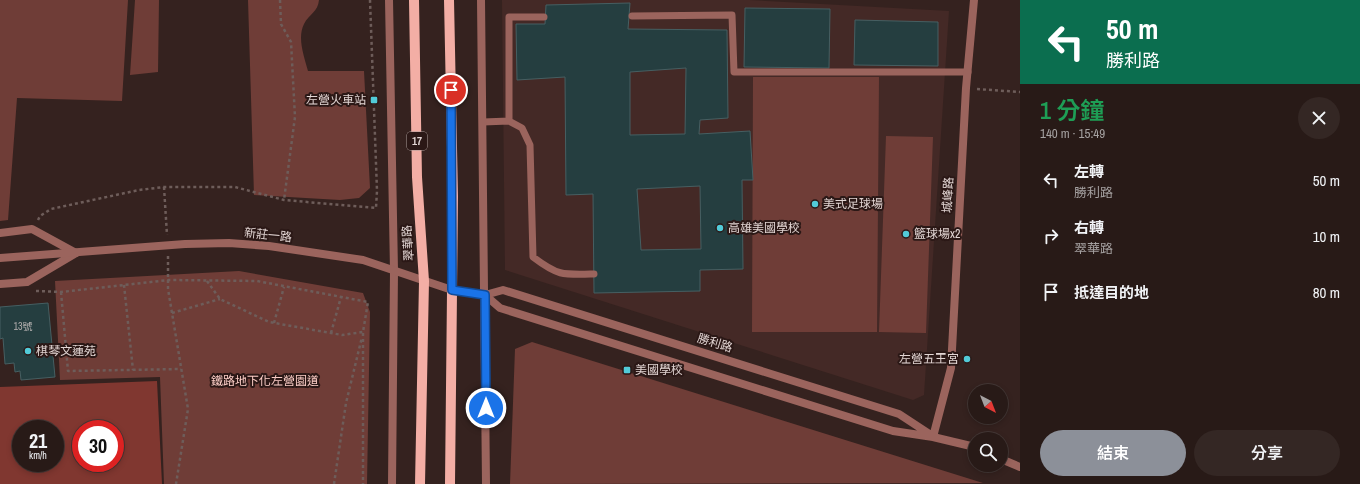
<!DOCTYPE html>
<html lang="zh-TW">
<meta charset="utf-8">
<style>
:root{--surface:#281a17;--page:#342724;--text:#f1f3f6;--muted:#a5a1a1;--line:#443836;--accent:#8c9099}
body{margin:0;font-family:"Archivo Narrow","Noto Sans TC",sans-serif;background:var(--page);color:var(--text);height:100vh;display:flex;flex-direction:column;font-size:15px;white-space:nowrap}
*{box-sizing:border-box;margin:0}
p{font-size:13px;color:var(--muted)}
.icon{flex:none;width:22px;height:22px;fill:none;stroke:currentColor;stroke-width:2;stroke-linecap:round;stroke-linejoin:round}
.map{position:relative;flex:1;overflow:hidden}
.panel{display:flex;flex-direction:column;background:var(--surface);width:340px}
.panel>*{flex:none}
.guide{background:#0b6e4f;color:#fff;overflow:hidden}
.needle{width:26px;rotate:138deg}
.controls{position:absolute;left:968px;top:384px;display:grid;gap:8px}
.controls a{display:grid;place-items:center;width:40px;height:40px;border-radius:50%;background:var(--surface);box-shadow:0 2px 6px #0003,0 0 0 1px var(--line);font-size:20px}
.speed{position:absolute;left:12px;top:420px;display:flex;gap:8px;font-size:20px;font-weight:700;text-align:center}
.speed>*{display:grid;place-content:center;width:52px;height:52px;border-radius:50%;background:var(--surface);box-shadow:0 2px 6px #0003,0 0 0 1px var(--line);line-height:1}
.speed small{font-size:10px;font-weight:400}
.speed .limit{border:6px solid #d22;background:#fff;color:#111}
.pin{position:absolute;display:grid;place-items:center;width:34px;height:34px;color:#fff;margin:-17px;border:2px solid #fff;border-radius:50%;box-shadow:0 1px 4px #0007}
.me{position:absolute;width:44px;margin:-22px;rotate:0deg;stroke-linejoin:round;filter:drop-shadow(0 0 3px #0008)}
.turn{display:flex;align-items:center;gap:14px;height:84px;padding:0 20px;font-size:18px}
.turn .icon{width:52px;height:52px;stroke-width:2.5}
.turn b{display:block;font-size:28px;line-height:34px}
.round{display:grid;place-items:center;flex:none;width:42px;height:42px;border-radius:21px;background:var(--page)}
.head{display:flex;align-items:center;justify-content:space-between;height:68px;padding:0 20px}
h1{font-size:24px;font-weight:600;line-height:30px;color:#1e9e55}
.action{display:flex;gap:8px;margin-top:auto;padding:8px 20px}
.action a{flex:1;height:46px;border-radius:24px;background:var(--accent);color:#fff;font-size:16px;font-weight:600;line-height:46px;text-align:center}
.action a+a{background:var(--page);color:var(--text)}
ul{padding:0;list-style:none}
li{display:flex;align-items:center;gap:12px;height:56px;padding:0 20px}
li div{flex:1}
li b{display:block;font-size:15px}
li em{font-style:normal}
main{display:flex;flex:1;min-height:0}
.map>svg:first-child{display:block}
</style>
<main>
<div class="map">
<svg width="1020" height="484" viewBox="0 0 1020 484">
<rect width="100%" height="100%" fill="#35221f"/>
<path fill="#442926" d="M502 0H749L949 11 924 395 913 400 505 270Z"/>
<path fill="#6f3d37" d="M0 0H128L122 101 17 98 8 220 0 221Z
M135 0H159L158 72 130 75Z
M248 0H319C318 12 309 14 304 24 297 38 304 56 308 71H364L370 188 359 198 340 200 254 195Z
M753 77H879L877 332H752Z
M886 136 933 137 926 333 879 332Z
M239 271 363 293 370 312 367 484H164L160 377 60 380 55 281Z
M532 342 983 483 510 484 515 349Z"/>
<path fill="#803730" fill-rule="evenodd" d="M157 381 162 484H0V387ZM21 429H55V463H21ZM81 429H115V463H81Z"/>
<path fill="#253e40" stroke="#465f62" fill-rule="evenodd" d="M630 3 628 29 727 30 728 118 700 120 699 134 750 131 753 180H742L743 269 700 270V291L594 293 593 194 566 195 565 77 517 80 516 24H545L546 5ZM686 68 685 134 630 135V72ZM700 186 701 249 641 250 637 189Z
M745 8 830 9 829 68 744 67Z
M855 20 938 22V66L854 65Z
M48 303 55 377 21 380 20 371 15 372 14 363 5 364 3 338 0 339V307Z"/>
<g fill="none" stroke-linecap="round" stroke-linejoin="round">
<path stroke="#6e5d5a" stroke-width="2.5" stroke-dasharray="3 3" stroke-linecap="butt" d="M280 0 281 24 291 42 295 117 284 200
M977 89 1020 92
M164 187 167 235
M38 220 40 216 51 209 139 190 164 187H235L284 200 376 208 377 191 370 0
M168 256V289L188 409 176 484
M207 281 220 299 269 322 342 335 363 332
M124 285 133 370
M36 291 61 292 169 280 257 281 368 302 363 332V484
M61 292 68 371 181 369
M172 313 220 299
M274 323 284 287
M331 333 341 297
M334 484 346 403 362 337"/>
<path stroke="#9b645d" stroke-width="7" d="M632 16 732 15 734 72H968
M509 121V17H544
M483 122 509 121 522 128 530 145 533 257C558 276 563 275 594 274"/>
<path stroke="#9b645d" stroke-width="8" d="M389 0 394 271 392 484
M481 0 486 484
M0 233 32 229 76 253
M0 284 27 282 76 253
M452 290 485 295 503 290 899 414 931 435
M485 295 500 308 893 431 933 437 975 447
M933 437 951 368 966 88 974 0
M1001 459 1020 467"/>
<path stroke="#9b645d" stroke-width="8" d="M0 258 185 244 229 243 269 246 363 260 452 290"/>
<path stroke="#f3aea5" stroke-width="10" d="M414 0 417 177 424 281 420 484
M449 0 453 196 450 484"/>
</g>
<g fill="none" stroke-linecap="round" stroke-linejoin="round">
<g stroke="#114b97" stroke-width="10">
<path id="route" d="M451 90 452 290 485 295 486 408"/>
</g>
<use href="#route" stroke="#1a73e8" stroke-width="7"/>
</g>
<g fill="#52cbd8" stroke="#2b1816" stroke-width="1.5">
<rect x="370" y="96" width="8" height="8" rx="2"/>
<circle cx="815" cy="204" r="4"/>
<circle cx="720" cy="228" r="4"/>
<circle cx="906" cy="234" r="4"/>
<circle cx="28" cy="351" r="4"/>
<circle cx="967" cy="359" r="4"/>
<rect x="623" y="366" width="8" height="8" rx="2"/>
</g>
<g text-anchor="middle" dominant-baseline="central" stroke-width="4" stroke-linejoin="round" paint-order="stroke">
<g font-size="10" fill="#b3afae">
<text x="23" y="326">13號</text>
</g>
<rect fill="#2b1816" stroke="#ab9c9a" stroke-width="1" x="407" y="132" width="20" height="18" rx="3"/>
<g font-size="11" font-weight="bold" fill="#e2d5d3">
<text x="417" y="141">17</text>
</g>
<g font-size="12" fill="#e2d5d3" stroke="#2b1816" text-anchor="start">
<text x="366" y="100" text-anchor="end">左營火車站</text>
<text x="823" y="204">美式足球場</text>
<text x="728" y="228">高雄美國學校</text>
<text x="914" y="234">籃球場x2</text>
<text x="36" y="351">棋琴文蓮苑</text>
<text x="959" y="359" text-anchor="end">左營五王宮</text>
<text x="635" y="370">美國學校</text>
</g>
<g font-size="12" fill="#e2d5d3" stroke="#2b1816">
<text transform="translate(948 195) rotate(-87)">城峰路</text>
<text transform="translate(268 235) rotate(6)">新莊一路</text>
<text transform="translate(408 243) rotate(-94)">翠華路</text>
<text transform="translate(715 343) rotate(17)">勝利路</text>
</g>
<g font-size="12" fill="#faccc5" stroke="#2b1816">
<text x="265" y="381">鐵路地下化左營園道</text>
</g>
</g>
</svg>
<div class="controls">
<a><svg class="needle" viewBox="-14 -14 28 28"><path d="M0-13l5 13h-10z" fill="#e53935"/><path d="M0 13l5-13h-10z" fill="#a5a1a1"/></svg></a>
<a><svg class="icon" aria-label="search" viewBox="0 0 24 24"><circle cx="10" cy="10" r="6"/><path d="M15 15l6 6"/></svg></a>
</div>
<div class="speed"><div>21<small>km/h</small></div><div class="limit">30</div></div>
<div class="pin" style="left:451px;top:90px;background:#d93025"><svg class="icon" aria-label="arrive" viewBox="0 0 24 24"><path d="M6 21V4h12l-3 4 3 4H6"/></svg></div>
<svg class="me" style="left:486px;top:408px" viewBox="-20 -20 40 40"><circle r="17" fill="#1a73e8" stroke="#fff" stroke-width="3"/><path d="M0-11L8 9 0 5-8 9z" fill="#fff"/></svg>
</div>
<section class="panel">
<div class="guide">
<div class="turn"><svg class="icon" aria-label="left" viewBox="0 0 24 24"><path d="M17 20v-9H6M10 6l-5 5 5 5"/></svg><div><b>50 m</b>勝利路</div></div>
</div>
<div class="head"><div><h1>1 分鐘</h1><p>140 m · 15:49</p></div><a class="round"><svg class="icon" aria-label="close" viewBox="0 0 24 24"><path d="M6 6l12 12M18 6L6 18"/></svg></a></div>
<ul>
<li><svg class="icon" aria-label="left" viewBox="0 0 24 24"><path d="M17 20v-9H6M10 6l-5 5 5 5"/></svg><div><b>左轉</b><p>勝利路</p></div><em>50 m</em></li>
<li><svg class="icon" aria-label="right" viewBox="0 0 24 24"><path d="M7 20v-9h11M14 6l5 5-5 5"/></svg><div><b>右轉</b><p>翠華路</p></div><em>10 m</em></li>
<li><svg class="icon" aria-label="arrive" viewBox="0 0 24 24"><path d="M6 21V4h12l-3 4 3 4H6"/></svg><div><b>抵達目的地</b></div><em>80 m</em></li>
</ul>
<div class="action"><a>結束</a><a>分享</a></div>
</section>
</main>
